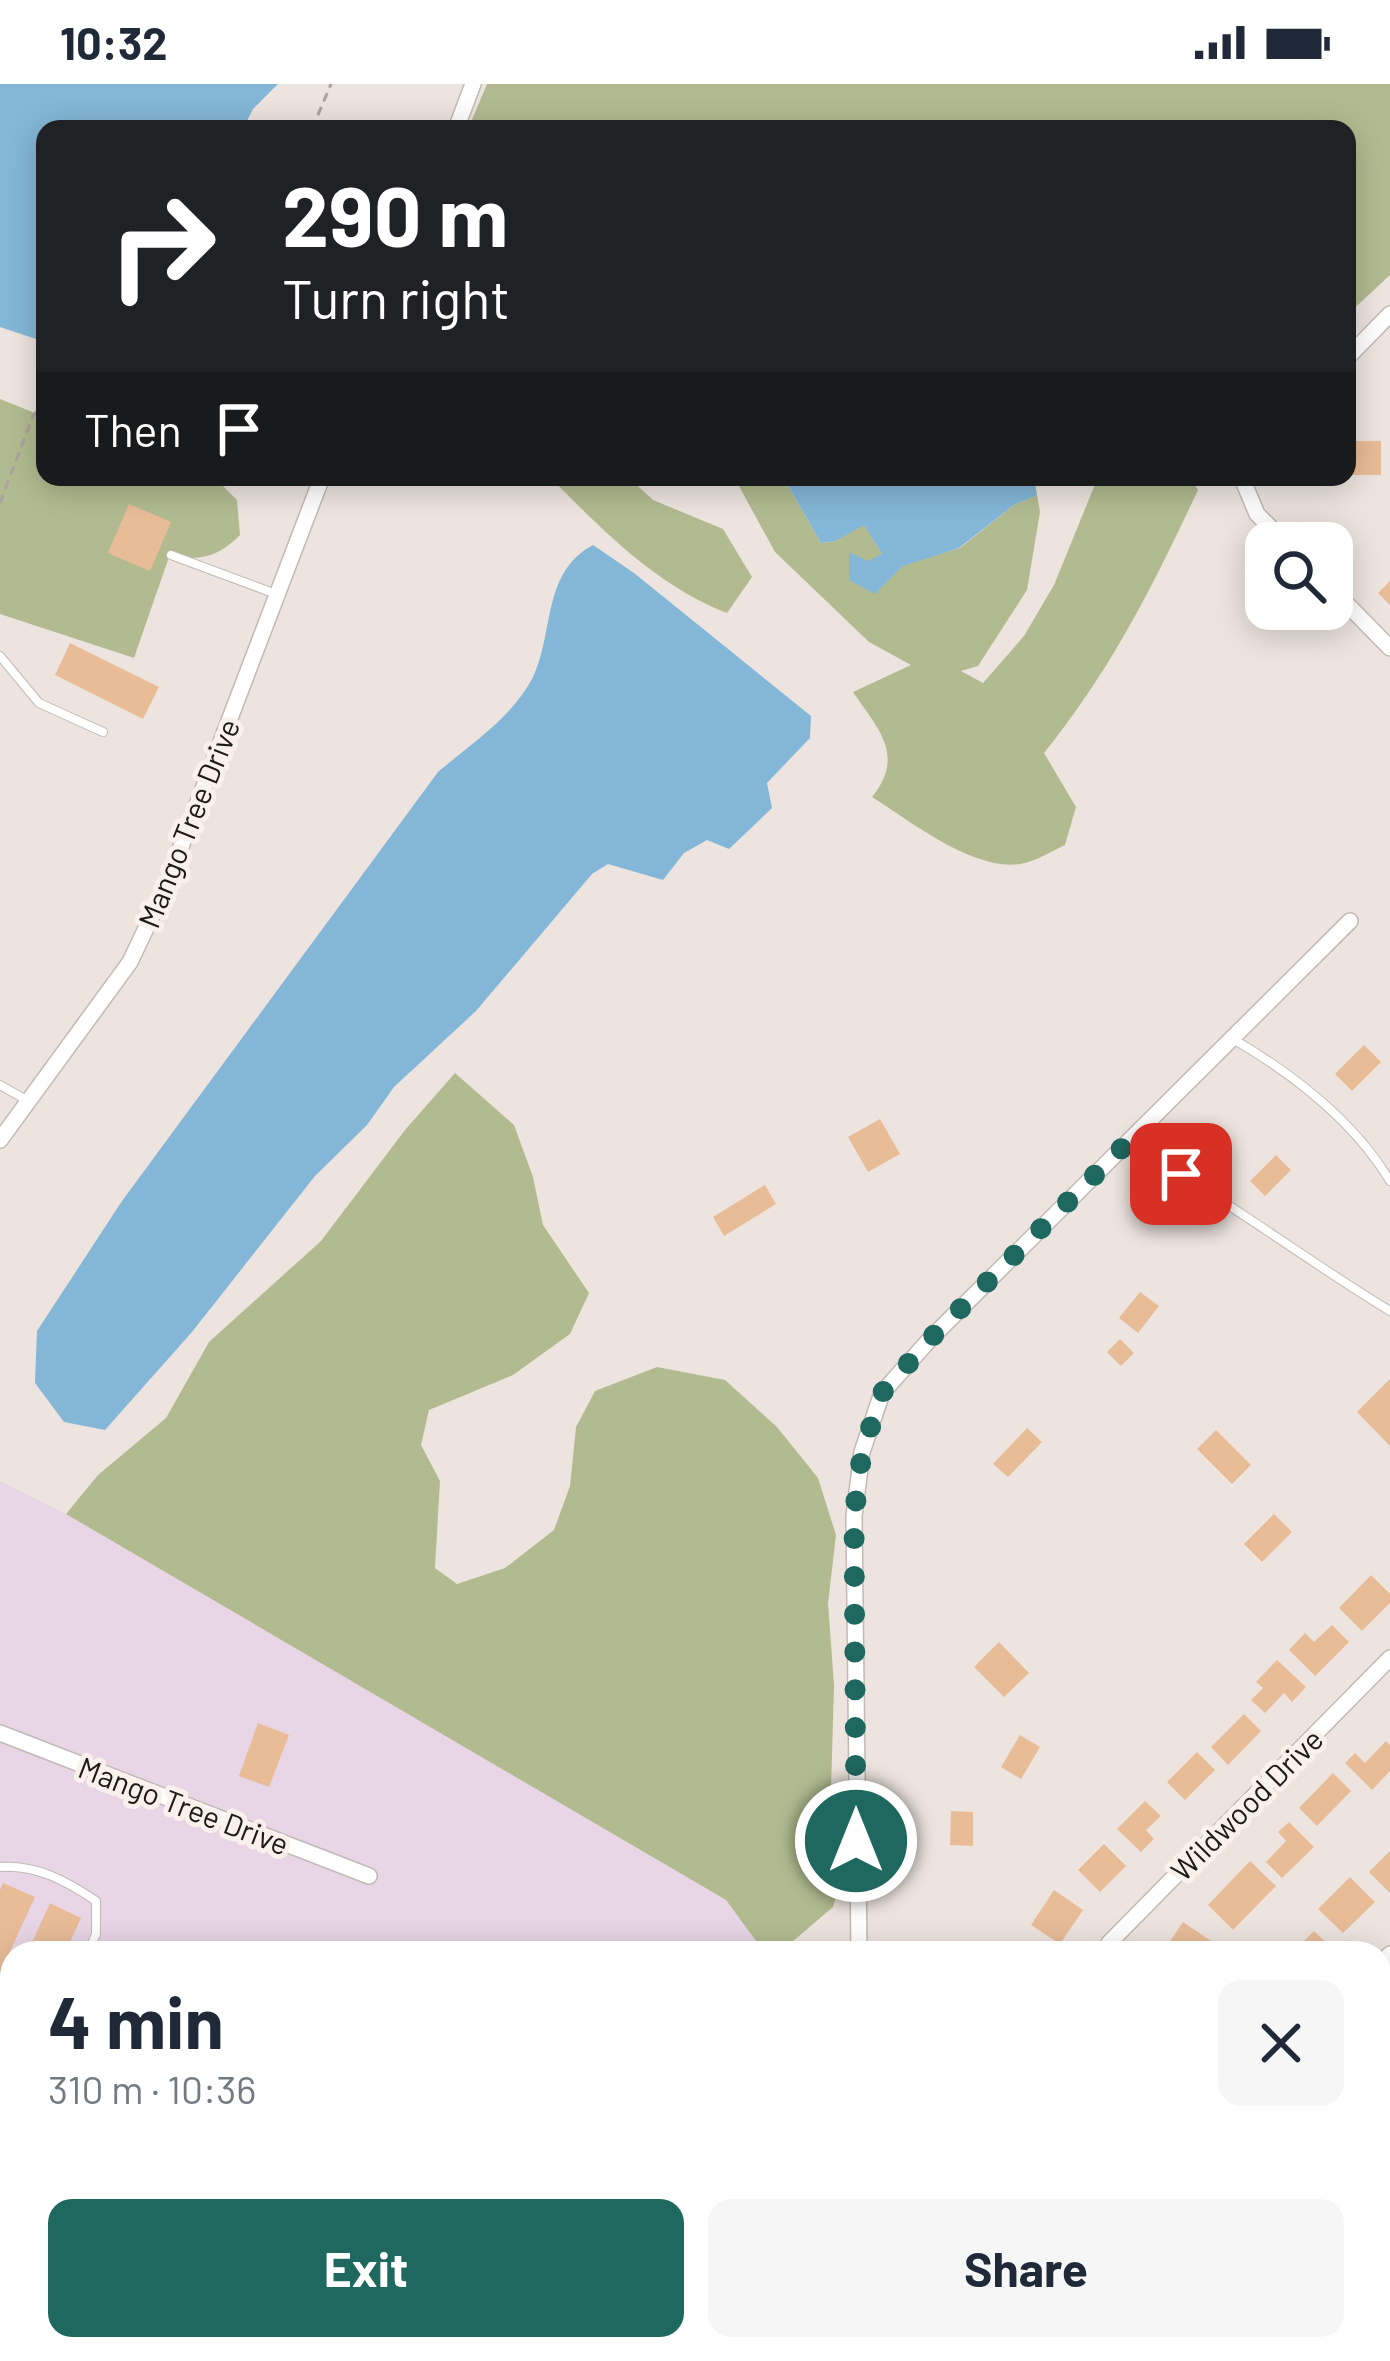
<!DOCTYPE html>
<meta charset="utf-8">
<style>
:root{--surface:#fff;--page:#f6f6f7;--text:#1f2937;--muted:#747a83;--accent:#1f685f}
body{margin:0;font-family:Barlow,sans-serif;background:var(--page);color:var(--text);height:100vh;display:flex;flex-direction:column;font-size:45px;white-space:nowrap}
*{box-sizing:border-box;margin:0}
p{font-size:39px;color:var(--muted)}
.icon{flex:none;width:66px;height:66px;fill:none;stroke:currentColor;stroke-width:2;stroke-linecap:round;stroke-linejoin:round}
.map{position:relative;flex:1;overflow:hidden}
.side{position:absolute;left:0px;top:1857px;width:1392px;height:420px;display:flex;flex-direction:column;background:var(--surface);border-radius:36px 36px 0 0;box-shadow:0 6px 30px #0003}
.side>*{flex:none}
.banner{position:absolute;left:36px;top:36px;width:1320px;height:366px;border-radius:24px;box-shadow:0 6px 30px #0003;background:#202124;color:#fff;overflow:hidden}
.fabs{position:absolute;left:1245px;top:438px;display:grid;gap:24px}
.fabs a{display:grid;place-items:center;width:108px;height:108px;border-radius:24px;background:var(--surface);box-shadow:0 6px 30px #0003;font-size:60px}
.pin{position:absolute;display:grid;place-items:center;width:102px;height:102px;color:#fff;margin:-51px;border-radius:24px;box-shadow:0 6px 18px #0006}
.me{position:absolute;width:132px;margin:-66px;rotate:0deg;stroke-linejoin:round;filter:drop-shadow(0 0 9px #0008)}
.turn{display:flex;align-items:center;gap:42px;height:252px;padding:0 48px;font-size:54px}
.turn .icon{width:156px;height:156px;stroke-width:2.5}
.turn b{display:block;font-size:84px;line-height:102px}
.then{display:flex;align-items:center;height:114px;padding:0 48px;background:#0003;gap:24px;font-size:45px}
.round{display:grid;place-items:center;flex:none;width:126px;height:126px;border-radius:24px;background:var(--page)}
.headline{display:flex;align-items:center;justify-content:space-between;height:204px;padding:0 48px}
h1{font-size:72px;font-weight:700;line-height:90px}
.action{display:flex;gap:24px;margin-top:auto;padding:24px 48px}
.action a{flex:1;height:138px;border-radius:24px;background:var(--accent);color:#fff;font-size:48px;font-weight:700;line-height:138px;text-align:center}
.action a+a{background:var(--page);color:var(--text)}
.status{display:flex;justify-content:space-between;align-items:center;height:84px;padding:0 60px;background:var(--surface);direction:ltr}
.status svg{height:33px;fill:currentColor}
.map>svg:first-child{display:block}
</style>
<div class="status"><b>10:32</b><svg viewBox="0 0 49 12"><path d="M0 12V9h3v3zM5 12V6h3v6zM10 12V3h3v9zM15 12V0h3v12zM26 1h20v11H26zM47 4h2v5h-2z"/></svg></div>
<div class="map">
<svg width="1390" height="2277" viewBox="0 0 1390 2277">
<rect width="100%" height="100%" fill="#ede4df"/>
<path fill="#e8d6e6" d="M0 1397 66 1430 726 1816 765 1869H12V2115L0 2110Z
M0 2133 12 2138V2265H218L212 2277H0Z
M385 2265H481L475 2277H415Z"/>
<path fill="#b2bb90" d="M487 0H1390V191L1347 231V45H468Z
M0 315 45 333V393H207L218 397 237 416 240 451C217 474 201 476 169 473L134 574 0 530Z
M550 393H628L653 416 723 445 752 493 727 529C657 502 602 446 550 393Z
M734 393H783L821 459 836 457 864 440 882 470 849 495 960 464 1014 421 1037 411 1040 428 1027 506 978 582 961 587 983 599 1024 552 1054 501 1098 393H1190L1198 406C1153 502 1111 586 1044 669L1076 723 1065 761C1052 767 1035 778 1020 780 973 787 910 737 872 713 906 671 878 645 853 608L911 581 869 558 775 468Z
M455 989 514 1041 533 1093 543 1141 589 1209 570 1250 513 1291 429 1326 421 1361 440 1397 435 1484 457 1500 505 1484 554 1446 570 1402 576 1343 595 1307 657 1283 725 1296 777 1343 818 1394 836 1451 828 1519 834 1601 831 1707 844 1785 833 1823 779 1869H765L726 1816 66 1430 98 1391 166 1334 209 1258 321 1157 405 1046Z
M1380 2187 1390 2192V2277H822L827 2265H1380Z
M218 2265H309L340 2277H212Z"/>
<path fill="#84b7d7" d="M0 0H278L253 25 243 45H45V258L0 243Z
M783 393H1034L1037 411 1014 421 959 464 903 482 875 510 849 496V468L868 477 882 470 864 441 836 457 821 459Z
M593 461 634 489 811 632 810 654 767 699 772 724 729 765 707 756 684 769 663 796 608 780 592 790 476 927 394 1003 367 1041 315 1092 192 1248 105 1346 64 1338 35 1299 37 1247 122 1117 438 688C471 660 511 634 532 595 555 549 541 489 593 461Z"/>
<path fill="#e9bc98" d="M1347 357H1381V391H1347Z
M129 420 171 438 150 487 108 469Z
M1390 497V521L1378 509Z
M70 559 159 603 143 635 55 591Z
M1364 961 1381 978 1352 1007 1335 990Z
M880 1035 900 1070 868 1088 848 1053Z
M1276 1071 1291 1086 1265 1112 1250 1097Z
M765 1101 776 1120 724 1152 713 1133Z
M1140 1208 1159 1222 1138 1249 1119 1234Z
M1120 1255 1134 1269 1121 1282 1107 1268Z
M1390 1295V1362L1357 1328Z
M1027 1344 1042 1358 1008 1393 993 1380Z
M1216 1346 1251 1381 1232 1400 1197 1365Z
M1274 1430 1292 1448 1262 1478 1244 1460Z
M1371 1491 1390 1510V1519L1362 1547 1339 1524Z
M1332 1541 1349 1558 1315 1592 1289 1566 1305 1549 1314 1558Z
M999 1558 1029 1589 1004 1613 974 1583Z
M1277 1576 1306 1603 1292 1618 1284 1609 1265 1629 1251 1616 1263 1604 1256 1598Z
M1244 1630 1261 1647 1228 1681 1211 1663Z
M258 1639 289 1651 269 1703 239 1692Z
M1020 1651 1040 1663 1021 1695 1001 1683Z
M1386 1657 1390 1661V1687L1372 1706 1345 1679 1355 1669 1365 1679Z
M1197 1668 1215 1686 1185 1716 1167 1698Z
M1333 1689 1351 1707 1317 1742 1299 1724Z
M1145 1717 1161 1732 1146 1746 1154 1755 1141 1768 1117 1745Z
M951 1727 973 1728V1762L950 1761Z
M1289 1738 1314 1763 1282 1794 1266 1778 1286 1757 1278 1748Z
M1104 1760 1126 1782 1100 1808 1078 1786Z
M1390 1767V1809L1369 1788Z
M1250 1777 1276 1802 1233 1846 1208 1821Z
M1350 1793 1375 1818 1343 1849 1318 1825Z
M3 1799 35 1813 0 1889V1806Z
M1054 1806 1083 1826 1060 1860 1031 1841Z
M50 1819 81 1834 65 1869H27Z
M1183 1838 1214 1859 1208 1869H1162Z
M1314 1847 1332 1864 1327 1869H1292Z
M12 1901V1982L0 2008V1927Z
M1380 1979 1390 1989V2001L1380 2011Z
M0 2212 12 2217V2259L0 2254Z
M25 2265H62L56 2277Z
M98 2265H151L153 2270 138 2277H104Z"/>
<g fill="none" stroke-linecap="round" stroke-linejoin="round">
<g stroke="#c2b9b4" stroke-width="10">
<path id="service" d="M171 471 276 510
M0 572 39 619 103 648
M1233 955C1293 990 1354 1037 1390 1097
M0 1001 28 1017
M1127 1061C1219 1109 1301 1173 1390 1227
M0 1783C37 1781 65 1796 96 1817V1850L88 1869
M0 2066 12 2040
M0 2183 12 2188
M568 2265 597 2277
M441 2277 444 2265
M738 2277 743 2265"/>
</g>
<g stroke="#c2b9b4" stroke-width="18">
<path id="minor" d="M456 45 473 0
M1347 274 1390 230
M1246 393 1244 399 1257 430 1286 459
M1332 505 1390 564
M0 1056 130 878 166 802 322 393
M0 1649 369 1792
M859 1869 854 1432 862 1368 882 1309 931 1254 1350 837
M1107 1869 1109 1859 1390 1574
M1380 1880 1390 1870
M1380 2057 1390 2063
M801 2277 806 2265"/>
</g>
<g stroke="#c2b9b4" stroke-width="21">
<path id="tertiary" d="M0 2122 12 2126
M357 2265 387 2277"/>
</g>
<path stroke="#aaa39f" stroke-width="3" stroke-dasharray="9 6" stroke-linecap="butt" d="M312 45 331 0
M0 419 33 332 45 318
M1052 2265 1089 2277
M1183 2265 1244 2277
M1171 2277 1180 2266"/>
<use href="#service" stroke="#fff" stroke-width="8"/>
<use href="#minor" stroke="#fff" stroke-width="15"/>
<use href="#tertiary" stroke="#fff" stroke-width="18"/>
</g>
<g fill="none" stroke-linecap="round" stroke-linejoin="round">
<path stroke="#1f685f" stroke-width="21" stroke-dasharray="0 37.8" d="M856 1757 854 1432 862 1369 882 1309 931 1254 1126 1060 1181 1090"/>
</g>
<g text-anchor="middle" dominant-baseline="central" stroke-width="10" stroke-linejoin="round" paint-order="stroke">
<g font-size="30" fill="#1d1a18" stroke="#faf1ec">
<text transform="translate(188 739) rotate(-68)">Mango Tree Drive</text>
<text transform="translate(1246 1720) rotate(-45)">Wildwood Drive</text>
<text transform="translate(184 1721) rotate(21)">Mango Tree Drive</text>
</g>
</g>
</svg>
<div class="fabs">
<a><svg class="icon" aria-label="search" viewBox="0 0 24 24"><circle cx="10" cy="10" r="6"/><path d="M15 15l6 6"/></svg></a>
</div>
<div class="pin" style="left:1181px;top:1090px;background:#d93025"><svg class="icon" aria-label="arrive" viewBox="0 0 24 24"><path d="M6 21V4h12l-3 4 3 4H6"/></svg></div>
<svg class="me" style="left:856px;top:1757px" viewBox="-20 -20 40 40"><circle r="17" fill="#1f685f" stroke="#fff" stroke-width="3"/><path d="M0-11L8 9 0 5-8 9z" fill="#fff"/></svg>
<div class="banner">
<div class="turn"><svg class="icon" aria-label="right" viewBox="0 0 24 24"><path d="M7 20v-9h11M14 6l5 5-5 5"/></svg><div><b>290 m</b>Turn right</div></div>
<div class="then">Then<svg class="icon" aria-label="arrive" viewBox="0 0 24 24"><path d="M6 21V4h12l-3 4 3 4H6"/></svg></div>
</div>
<section class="side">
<div class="headline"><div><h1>4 min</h1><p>310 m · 10:36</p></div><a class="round"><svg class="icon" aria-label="close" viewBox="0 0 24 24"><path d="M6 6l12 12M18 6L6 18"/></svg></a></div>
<div class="action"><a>Exit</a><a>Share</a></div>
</section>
</div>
